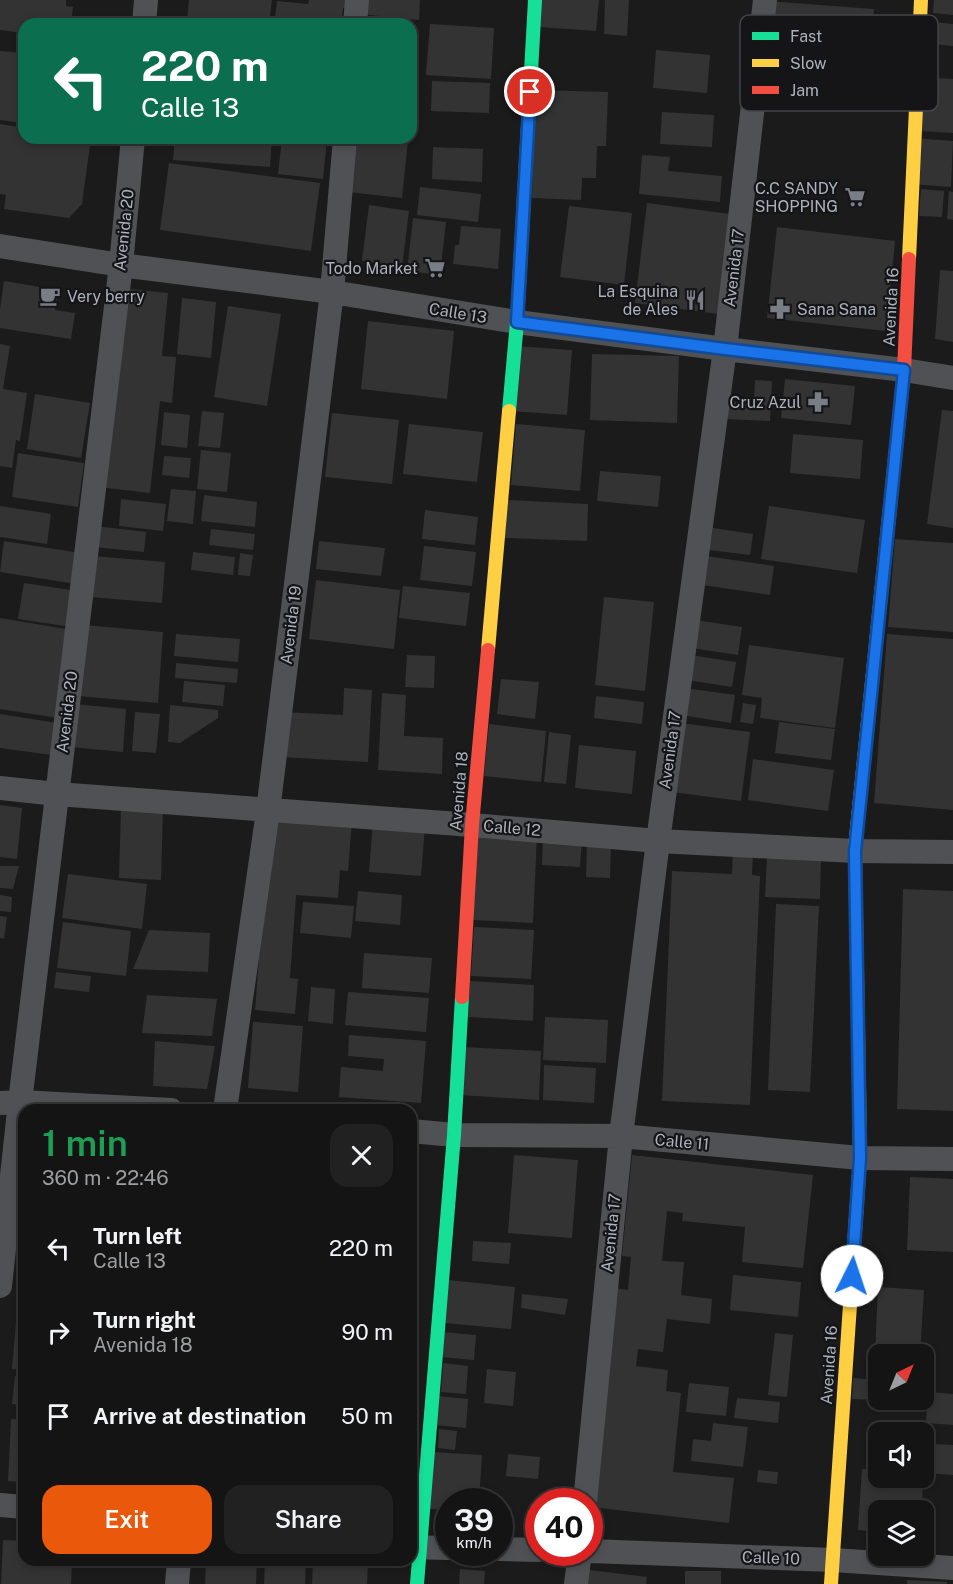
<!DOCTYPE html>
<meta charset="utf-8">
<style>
:root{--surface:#141415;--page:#212122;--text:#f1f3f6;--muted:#9d9ea0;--line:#333334;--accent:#ea580c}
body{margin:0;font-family:"Public Sans",sans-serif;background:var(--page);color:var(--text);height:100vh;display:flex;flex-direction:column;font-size:22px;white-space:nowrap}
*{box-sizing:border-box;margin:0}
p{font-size:20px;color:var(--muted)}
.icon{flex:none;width:33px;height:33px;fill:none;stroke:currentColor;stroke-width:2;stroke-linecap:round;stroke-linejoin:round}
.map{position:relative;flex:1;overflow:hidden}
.panel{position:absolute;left:18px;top:1104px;width:399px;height:462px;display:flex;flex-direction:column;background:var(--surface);border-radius:18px;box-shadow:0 3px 9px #0003,0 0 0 2px var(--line)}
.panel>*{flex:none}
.hud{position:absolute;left:18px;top:18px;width:399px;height:126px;border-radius:18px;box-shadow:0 3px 9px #0003,0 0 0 2px var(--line);background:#0b6e4f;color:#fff;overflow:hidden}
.needle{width:39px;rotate:43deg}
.fabs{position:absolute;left:868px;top:1344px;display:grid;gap:12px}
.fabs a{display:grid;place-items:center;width:66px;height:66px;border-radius:12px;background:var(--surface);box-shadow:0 3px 9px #0003,0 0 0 2px var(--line);font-size:30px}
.speed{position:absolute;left:435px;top:1488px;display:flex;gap:12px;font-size:30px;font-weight:700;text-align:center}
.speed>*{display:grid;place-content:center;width:78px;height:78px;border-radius:50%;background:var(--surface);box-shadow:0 3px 9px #0003,0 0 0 2px var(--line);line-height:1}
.speed small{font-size:15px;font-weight:400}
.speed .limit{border:9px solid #d22;background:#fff;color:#111}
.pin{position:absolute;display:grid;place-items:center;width:51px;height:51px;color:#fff;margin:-26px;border:3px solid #fff;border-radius:50%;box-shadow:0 2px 6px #0007}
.me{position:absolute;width:66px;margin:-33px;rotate:4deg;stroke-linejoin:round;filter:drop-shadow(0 0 4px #0008)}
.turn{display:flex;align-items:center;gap:21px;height:126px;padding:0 24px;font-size:27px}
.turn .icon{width:78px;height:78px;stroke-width:2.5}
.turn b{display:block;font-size:42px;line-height:51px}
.round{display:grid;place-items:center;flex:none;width:63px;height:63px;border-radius:18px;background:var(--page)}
.headline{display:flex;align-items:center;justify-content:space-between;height:102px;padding:0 24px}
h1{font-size:36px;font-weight:600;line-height:45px;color:#1e9e55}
.primary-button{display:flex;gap:12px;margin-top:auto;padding:12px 24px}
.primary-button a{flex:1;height:69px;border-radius:18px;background:var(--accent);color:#fff;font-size:24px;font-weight:600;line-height:69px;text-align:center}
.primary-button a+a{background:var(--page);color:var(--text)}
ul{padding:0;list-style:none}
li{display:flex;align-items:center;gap:18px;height:84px;padding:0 24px}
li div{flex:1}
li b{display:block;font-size:22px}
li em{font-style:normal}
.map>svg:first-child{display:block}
</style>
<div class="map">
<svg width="953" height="1584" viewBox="0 0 953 1584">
<rect width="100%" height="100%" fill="#1b1b1c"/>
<path fill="#333334" d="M0 0H66V6L73 7 71 24H24V33L0 30Z
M189 0H272L269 24H211L187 21Z
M309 0H350L349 9 343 8 341 24H274L277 1 308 4Z
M362 0H420L419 20 361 14Z
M540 0H599L596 31 539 27Z
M605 0H629L627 36 604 34Z
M934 0H953V15L933 13Z
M767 1 874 9 872 46 765 38Z
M933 22 953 24V46L931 44Z
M430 24 494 28 491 79 426 75Z
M411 33H417L414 75 411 74Z
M656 50 710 55 707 93 653 88Z
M0 51 24 53V123L0 120Z
M923 77 953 79V133L919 131Z
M432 81 490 83 489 113 431 111Z
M535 90 608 92 606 146H597L596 178H582L581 200 532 198Z
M662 112 714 115 712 147 660 144Z
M0 124 24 128V138H91L82 204 69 218 4 209 6 195 0 194Z
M175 138H272L270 167 173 160Z
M282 138H307L327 140 323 179 278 174Z
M345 138H388L408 140 402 198 339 191Z
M913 138 953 141 951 187 911 184Z
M433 147 483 149 482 182 432 179Z
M642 155 670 157 668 171 722 176 720 202 639 194Z
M169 163 320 183 311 251 160 230Z
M420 187 481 194 478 222 417 215Z
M921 189 944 191 942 217 919 216Z
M949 191 953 192V220L947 219Z
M647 203 730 214 718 314 635 303Z
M369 205 409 211 402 267 362 261Z
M569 206 632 213 624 285 560 277Z
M413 218 446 222 440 275 407 271Z
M461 226 501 229 498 269 453 264 455 245H459Z
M777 227 895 241 886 331 767 318Z
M940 270 953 271V342L935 339Z
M4 281 58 290 55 310 75 313 71 339 0 328V309Z
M119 288 168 293 162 356 176 357 172 403 160 401 150 493 98 487Z
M182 298 216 302 211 358 177 354Z
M228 306 281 314 267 406 214 397Z
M368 321 454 331 447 399 361 389Z
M0 344 10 346 3 389 27 393 20 441 16 440 12 468 0 466Z
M515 346 572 350 567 415 510 411Z
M592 354 679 356 677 423 590 420Z
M785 379 855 386 851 425 781 418Z
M755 380 772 381 770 421 726 419 727 402 754 403Z
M35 394 90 403 81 458 27 449Z
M942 410 953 411V528L927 524Z
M202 411 224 413 220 448 198 446Z
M164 412 190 415 187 448 161 445Z
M332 413 399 420 392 484 325 477Z
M409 424 483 432 477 482 403 474Z
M516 424 585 430 580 491 511 485Z
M793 434 863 440 860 479 790 473Z
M201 450 231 453 227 492 197 489Z
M18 453 84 463 78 507 12 497Z
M164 456 191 458 189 478 162 475Z
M600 471 661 476 658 507 597 501Z
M171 489 196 491 193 524 167 521Z
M204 495 257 502 255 527 201 521Z
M121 499 166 504 163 531 119 526Z
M506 500 588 504 587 541 505 538Z
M0 506 51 514 47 544 0 537Z
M769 506 865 520 857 573 761 559Z
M425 510 478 517 475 545 422 539Z
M95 526 146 532 144 552 93 547Z
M713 528 753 534 750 555 709 550Z
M211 529 255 534 253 550 209 545Z
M895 539 953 543V632L888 627Z
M4 541 80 553 76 584 0 572Z
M319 541 385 548 381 576 316 569Z
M424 546 476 552 472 586 420 580Z
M193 552 235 557 233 575 191 570Z
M240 553 253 555 250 576 238 575Z
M93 556 165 562 162 603 89 597Z
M706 556 774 566 770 595 702 585Z
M316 580 400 590 394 649 309 639Z
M24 583 77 591 71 627 18 619Z
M403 586 470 593 466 626 399 618Z
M604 597 654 602 645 691 595 685Z
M0 618 72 630 58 718 0 709Z
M695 620 742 627 738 655 691 648Z
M84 625 163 632 158 703 78 696Z
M176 634 240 639 238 662 174 656Z
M887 634 953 639V810L874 803Z
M749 645 844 658 835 728 760 718 762 698 742 695Z
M407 655 435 656 434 688 405 687Z
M690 655 736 662 732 687 687 680Z
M176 663 238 669 237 683 175 678Z
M501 679 539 682 535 719 497 714Z
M184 681 225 685 223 706 182 702Z
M344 688 372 690 368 762 281 757 283 712 343 715Z
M685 688 735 695 731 723 681 715Z
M382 693 406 695 404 736 443 738 442 774 378 770Z
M596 696 644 702 642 724 594 718Z
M743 703 756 705 753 724 740 722Z
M74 704 126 709 123 752 71 747Z
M170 705 218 710V718L180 743 168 742Z
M135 712 160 714 156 753 132 751Z
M0 714 57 723 52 755 0 748Z
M779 722 835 729 831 760 775 753Z
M681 723 750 732 741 801 672 792Z
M489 724 546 731 541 782 484 776Z
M549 732 571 735 566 784 544 782Z
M579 745 636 751 632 794 575 788Z
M753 759 834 770 828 811 748 800Z
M0 805 22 808 17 859 0 857Z
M121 808 163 811 161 880 119 878Z
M270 814 352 820 348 871 340 870 338 898 296 895 290 978 298 979 295 1014 255 1010Z
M373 821 425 826 421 876 369 872Z
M478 832 537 835 533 923 473 920Z
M543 836 582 838 580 867 542 865Z
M587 845 611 846 610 878 586 877Z
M733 852 753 853 752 875 760 876 750 1105 662 1101 672 871 732 874Z
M767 855 821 858 820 899 765 897Z
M0 866H19L13 889 0 888Z
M68 874 147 884 142 929 62 918Z
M903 889 953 891V1111L897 1109Z
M358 891 402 895 400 925 355 921Z
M0 895 12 897 11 912 0 911Z
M303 902 354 906 351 938 300 933Z
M776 904 819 906 810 1092 768 1090Z
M0 916 7 917 4 939 0 938Z
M63 922 131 931 126 976 57 968Z
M474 927 534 930 531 979 471 976Z
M149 930 210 933 208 972 133 969Z
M364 953 432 958 429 993 362 988Z
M56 972 91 976 89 992 54 988Z
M470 981 534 985 533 1021 468 1017Z
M311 987 335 989 333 1024 308 1021Z
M348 992 429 998 426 1032 345 1025Z
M147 995 217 999 212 1036 142 1033Z
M545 1017 608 1020 606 1063 543 1060Z
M253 1022 303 1026 298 1092 248 1088Z
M349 1035 426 1041 421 1103 339 1097 341 1067 383 1071 384 1059 348 1056Z
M155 1041 215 1046 207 1089 153 1086Z
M463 1047 541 1051 539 1100 460 1095Z
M544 1065 596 1068 594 1103 543 1100Z
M514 1155 578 1160 572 1238 508 1233Z
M632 1155 813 1175 803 1268 742 1262 745 1227 682 1221 683 1213 667 1211 662 1261 684 1262 681 1295 712 1299 710 1324 667 1319 663 1352 638 1349 636 1366 668 1370 666 1391 681 1393 673 1472 734 1478 729 1523 591 1507 614 1288 628 1290 631 1257 622 1256Z
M910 1177 953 1179V1252L907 1250Z
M22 1240H24V1283L18 1282Z
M473 1241 511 1243 509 1264 472 1261Z
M733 1275 801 1282 798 1317 730 1310Z
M449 1280 515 1287 511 1329 444 1323Z
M878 1287 924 1290 920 1354 875 1355Z
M522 1294 568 1299 565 1315 521 1308Z
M18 1298 24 1299V1370L12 1369Z
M443 1332 476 1335 474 1360 441 1357Z
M775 1333 793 1335 787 1397 768 1395Z
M443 1363 468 1366 466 1394 441 1392Z
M487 1369 516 1372 513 1406 484 1403Z
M15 1376 24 1377V1405L12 1404Z
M853 1378 879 1380V1400L852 1399Z
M689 1383 729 1387 726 1416 686 1412Z
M927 1392 953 1394V1425L926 1423Z
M437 1396 468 1399 466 1428 434 1425Z
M737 1398 780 1402 778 1423 734 1418Z
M11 1419 24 1420V1482L8 1481Z
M713 1423 748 1427 743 1467 691 1461 693 1439 711 1441Z
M439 1429 457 1431 455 1450 438 1448Z
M927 1444 953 1445V1475L925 1473Z
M433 1452 482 1455 479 1502H448V1510L430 1509Z
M508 1454 540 1457 538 1479 506 1476Z
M862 1469 879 1470V1478H923L922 1510H879V1532L858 1530Z
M758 1470 778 1472 777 1484 757 1482Z
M3 1540 24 1541V1560H72L71 1584H1Z
M206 1560H257L256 1584H205Z
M265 1560H306L305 1584H264Z
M313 1560H368L367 1584H312Z
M460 1569 485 1571 484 1584H459Z
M589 1570 647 1577 646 1584H587Z
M685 1571H721V1584H685Z
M907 1580 947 1582V1584H907Z"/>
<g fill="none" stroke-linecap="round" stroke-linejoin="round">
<path stroke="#4f5155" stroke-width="24" d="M144 24 146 0
M355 24 357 0
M0 246 121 265 332 292 517 322 725 349 904 370 953 378
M0 788 57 794 472 825 658 841 855 851 953 852
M0 1103 20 1102 171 1110
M225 1110 268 811 332 292 345 138
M411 1131 454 1135 621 1136 860 1158 953 1159
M0 1286 20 1102 121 265 133 138
M585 1502 621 1136 658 841 725 349 765 0
M0 1505 24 1507
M411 1547 448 1548
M500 1549 538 1550
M590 1551 833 1560 953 1568
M177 1584 179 1560
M576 1584 580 1552"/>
<path stroke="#16e098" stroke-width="14" d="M509 411 517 322 535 0
M417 1584 454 1135 462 997"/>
<path stroke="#ffcf43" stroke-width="14" d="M909 259 921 0
M488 650 509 411
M855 848 890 507
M831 1584 860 1158 859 1086"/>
<path stroke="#f24e42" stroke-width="14" d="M890 507 904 370 909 259
M855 848 859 1086
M462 997 472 825 488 650"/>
</g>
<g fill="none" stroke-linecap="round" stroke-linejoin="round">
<g stroke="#114b97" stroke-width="15">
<path id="route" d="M530 92 517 322 725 349 904 370 855 851 860 1158 852 1276"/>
</g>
<use href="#route" stroke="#1a73e8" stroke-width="10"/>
</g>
<defs>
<g id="supermarket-bare" transform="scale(1.62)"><path d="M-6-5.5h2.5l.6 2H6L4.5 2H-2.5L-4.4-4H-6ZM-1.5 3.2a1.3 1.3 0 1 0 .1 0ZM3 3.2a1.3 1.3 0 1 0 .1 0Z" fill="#797d85" stroke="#151518" stroke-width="2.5" paint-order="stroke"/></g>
<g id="cafe-bare" transform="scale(1.62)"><path d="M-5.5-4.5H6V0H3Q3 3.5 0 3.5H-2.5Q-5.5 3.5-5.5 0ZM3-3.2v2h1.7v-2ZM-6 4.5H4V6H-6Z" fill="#797d85" stroke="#151518" stroke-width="2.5" paint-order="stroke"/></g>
<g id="restaurant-bare" transform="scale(1.62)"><path d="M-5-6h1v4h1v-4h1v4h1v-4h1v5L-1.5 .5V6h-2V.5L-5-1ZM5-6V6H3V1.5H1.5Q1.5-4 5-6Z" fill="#797d85" stroke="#151518" stroke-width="2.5" paint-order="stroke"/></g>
<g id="pharmacy-bare" transform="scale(1.62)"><path d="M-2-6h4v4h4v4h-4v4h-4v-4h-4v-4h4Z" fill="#797d85" stroke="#151518" stroke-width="2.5" paint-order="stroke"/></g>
</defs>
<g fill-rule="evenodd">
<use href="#supermarket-bare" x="855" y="197"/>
<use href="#supermarket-bare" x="435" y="268"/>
<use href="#cafe-bare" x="50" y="296"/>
<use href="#restaurant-bare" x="695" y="300"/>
<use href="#pharmacy-bare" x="780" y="309"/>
<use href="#pharmacy-bare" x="818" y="402"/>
</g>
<g text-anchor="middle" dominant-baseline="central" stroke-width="4.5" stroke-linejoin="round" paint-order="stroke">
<g font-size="16" fill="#acb2bd" stroke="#151518" text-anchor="end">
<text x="838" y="188">C.C SANDY<tspan x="838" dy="18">SHOPPING</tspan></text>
<text x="418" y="268">Todo Market</text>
<text x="678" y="291">La Esquina<tspan x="678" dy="18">de Ales</tspan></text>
<text x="67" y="296" text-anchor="start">Very berry</text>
<text x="797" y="309" text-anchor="start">Sana Sana</text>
<text x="801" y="402">Cruz Azul</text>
</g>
<g font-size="16" fill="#acb2bd" stroke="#151518">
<text transform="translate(124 230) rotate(-84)">Avenida 20</text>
<text transform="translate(734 268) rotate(-83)">Avenida 17</text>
<text transform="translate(891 307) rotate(-87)">Avenida 16</text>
<text transform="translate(458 313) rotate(9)">Calle 13</text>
<text transform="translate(291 625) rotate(-83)">Avenida 19</text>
<text transform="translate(67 712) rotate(-83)">Avenida 20</text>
<text transform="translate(670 750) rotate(-82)">Avenida 17</text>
<text transform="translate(459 791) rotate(-85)">Avenida 18</text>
<text transform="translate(512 828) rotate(5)">Calle 12</text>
<text transform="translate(682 1142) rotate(5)">Calle 11</text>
<text transform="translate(611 1233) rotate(-84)">Avenida 17</text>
<text transform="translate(829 1365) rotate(-86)">Avenida 16</text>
<text transform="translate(771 1558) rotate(2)">Calle 10</text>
</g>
</g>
<rect x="740" y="15" width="198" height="96" rx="9" fill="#151518" stroke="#42444a" stroke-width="1.5"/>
<rect x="752" y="32" width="27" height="8" fill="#16e098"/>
<rect x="752" y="59" width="27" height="8" fill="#ffcf43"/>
<rect x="752" y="86" width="27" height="8" fill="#f24e42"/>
<g font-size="16" fill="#acb2bd">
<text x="790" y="42">Fast</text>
<text x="790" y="69">Slow</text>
<text x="790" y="96">Jam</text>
</g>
</svg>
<div class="fabs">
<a><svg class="needle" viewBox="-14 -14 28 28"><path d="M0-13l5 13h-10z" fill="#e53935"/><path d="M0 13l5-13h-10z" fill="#9d9ea0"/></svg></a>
<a><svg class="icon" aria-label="sound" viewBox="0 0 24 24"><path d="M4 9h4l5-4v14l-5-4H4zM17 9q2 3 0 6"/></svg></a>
<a><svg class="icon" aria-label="layers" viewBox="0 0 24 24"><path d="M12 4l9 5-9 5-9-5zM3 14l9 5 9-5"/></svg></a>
</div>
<div class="speed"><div>39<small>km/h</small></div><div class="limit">40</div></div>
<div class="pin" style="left:530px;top:92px;background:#d93025"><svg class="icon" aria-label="arrive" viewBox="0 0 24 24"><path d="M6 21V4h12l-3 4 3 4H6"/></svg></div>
<svg class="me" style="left:852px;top:1276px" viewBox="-20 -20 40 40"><circle r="19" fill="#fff"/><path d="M0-13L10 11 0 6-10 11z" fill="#1a73e8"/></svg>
<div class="hud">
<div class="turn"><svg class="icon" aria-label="left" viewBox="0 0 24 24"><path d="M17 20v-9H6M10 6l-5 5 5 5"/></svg><div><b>220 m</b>Calle 13</div></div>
</div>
<section class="panel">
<div class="headline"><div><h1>1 min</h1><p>360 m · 22:46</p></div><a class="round"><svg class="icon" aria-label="close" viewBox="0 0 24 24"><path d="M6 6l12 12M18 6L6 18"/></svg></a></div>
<ul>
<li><svg class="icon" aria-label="left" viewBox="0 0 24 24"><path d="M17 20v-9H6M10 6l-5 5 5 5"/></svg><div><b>Turn left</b><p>Calle 13</p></div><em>220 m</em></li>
<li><svg class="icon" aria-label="right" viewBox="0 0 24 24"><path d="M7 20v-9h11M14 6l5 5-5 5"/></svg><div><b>Turn right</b><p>Avenida 18</p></div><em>90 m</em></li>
<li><svg class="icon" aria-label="arrive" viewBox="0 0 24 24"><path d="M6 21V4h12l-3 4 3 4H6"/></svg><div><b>Arrive at destination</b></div><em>50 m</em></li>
</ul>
<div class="primary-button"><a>Exit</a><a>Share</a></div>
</section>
</div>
